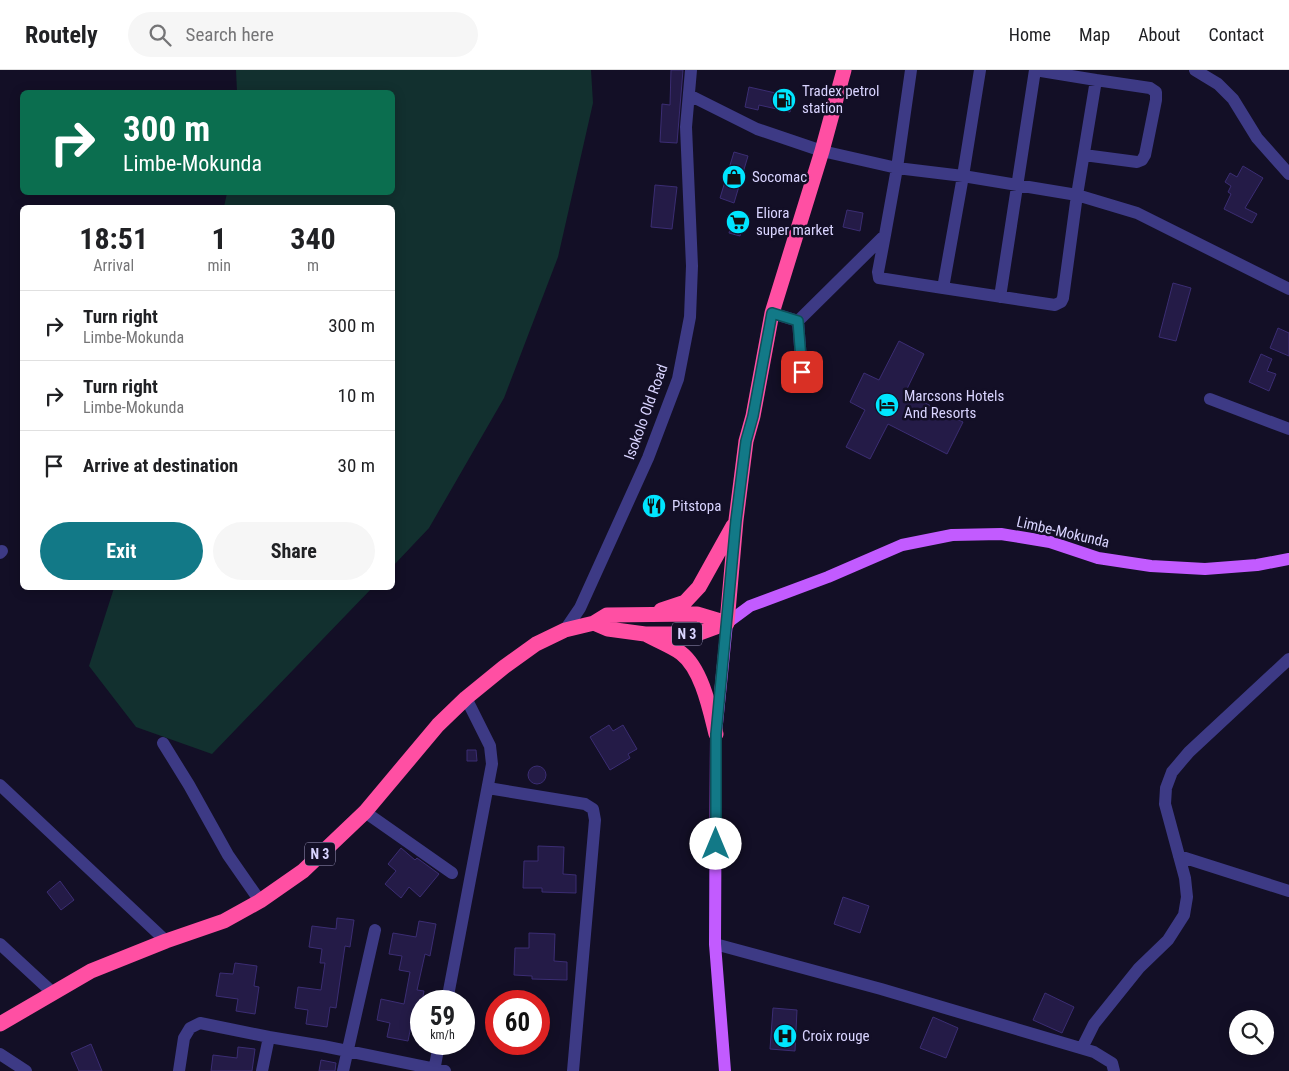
<!DOCTYPE html>
<style>
:root{--surface:#fff;--page:#f6f6f6;--text:#202124;--muted:#757577;--line:#e0e0e0;--accent:#127987}
body{margin:0;font-family:"Roboto Condensed",sans-serif;background:var(--page);color:var(--text);height:100vh;display:flex;flex-direction:column;font-size:19px;white-space:nowrap}
*{box-sizing:border-box;margin:0}
p{font-size:16px;color:var(--muted)}
.icon{flex:none;width:28px;height:28px;fill:none;stroke:currentColor;stroke-width:2;stroke-linecap:round;stroke-linejoin:round}
.map{position:relative;flex:1;overflow:hidden}
.details{position:absolute;left:20px;top:135px;width:375px;height:385px;display:flex;flex-direction:column;background:var(--surface);border-radius:8px;box-shadow:0 2px 12px #0003}
.details>*{flex:none}
.top-card{position:absolute;left:20px;top:20px;width:375px;height:105px;border-radius:8px;box-shadow:0 2px 12px #0003;background:#0b6e4f;color:#fff;overflow:hidden}
.tools{position:absolute;left:1229px;top:940px;display:grid;gap:10px}
.tools a{display:grid;place-items:center;width:45px;height:45px;border-radius:50%;background:var(--surface);box-shadow:0 2px 12px #0003;font-size:25px}
.speed{position:absolute;left:410px;top:920px;display:flex;gap:10px;font-size:25px;font-weight:700;text-align:center}
.speed>*{display:grid;place-content:center;width:65px;height:65px;border-radius:50%;background:var(--surface);box-shadow:0 2px 12px #0003;line-height:1}
.speed small{font-size:12px;font-weight:400}
.speed .limit{border:8px solid #d22;background:#fff;color:#111}
.pin{position:absolute;display:grid;place-items:center;width:42px;height:42px;color:#fff;margin:-21px;border-radius:10px;box-shadow:0 2px 8px #0006}
.me{position:absolute;width:55px;margin:-28px;rotate:0deg;stroke-linejoin:round;filter:drop-shadow(0 0 4px #0008)}
.turn{display:flex;align-items:center;gap:18px;height:105px;padding:0 20px;font-size:22px}
.turn .icon{width:65px;height:65px;stroke-width:2.5}
.turn b{display:block;font-size:35px;line-height:42px}
.eta{display:flex;justify-content:space-evenly;align-items:center;height:85px;text-align:center}
.eta b{font-size:30px;font-weight:700;line-height:35px}
.action{display:flex;gap:10px;margin-top:auto;padding:10px 20px}
.action a{flex:1;height:58px;border-radius:30px;background:var(--accent);color:#fff;font-size:20px;font-weight:700;line-height:58px;text-align:center}
.action a+a{background:var(--page);color:var(--text)}
ul{padding:0;list-style:none}
li{display:flex;align-items:center;gap:15px;height:70px;padding:0 20px;border-top:1px solid var(--line)}
li div{flex:1}
li b{display:block;font-size:19px}
li em{font-style:normal}
header{display:flex;align-items:center;gap:30px;box-sizing:border-box;height:70px;padding:0 25px;background:var(--surface);border-bottom:1px solid var(--line)}
header strong{font-size:24px}
nav{display:flex;gap:28px;margin-inline-start:auto;font-size:18px}
.search{width:350px;height:45px;background:var(--page);display:flex;align-items:center;gap:12px;box-sizing:border-box;padding:0 18px;border-radius:28px;color:var(--muted);font-size:19px}
.map>svg:first-child{display:block}
</style>
<header>
<strong>Routely</strong>
<div class="search"><svg class="icon" aria-label="search" viewBox="0 0 24 24"><circle cx="10" cy="10" r="6"/><path d="M15 15l6 6"/></svg>Search here</div>
<nav><a>Home</a><a>Map</a><a>About</a><a>Contact</a></nav>
</header>
<div class="map">
<svg width="1289" height="1001" viewBox="0 0 1289 1001">
<rect width="100%" height="100%" fill="#130f26"/>
<path fill="#12302f" d="M236 0H591L593 33 558 187 504 328 429 458 393 496 392 138 224 137 227 123 392 122V22H237Z
M114 518H372L212 684 136 657 89 596Z"/>
<path fill="#241b47" stroke="#3b2d73" d="M671 0H683L677 73 660 72 662 34 670 35Z
M749 17 793 27 790 42 759 35 758 40 745 37Z
M734 82 748 86 734 133 720 128Z
M1243 96 1263 108 1245 138 1257 144 1252 153 1224 139 1231 124 1228 122 1231 116 1225 112 1230 103 1237 107Z
M655 115 677 117 672 159 651 157Z
M847 140 863 143 860 161 843 157Z
M734 144 745 148 740 166 729 163Z
M1173 213 1191 218 1176 271 1159 267Z
M1278 258 1289 263V286L1270 278Z
M899 271 924 284 905 323 963 352 947 384 888 354 870 389 846 377 865 340 850 332 864 303 879 310Z
M1261 284 1272 289 1267 301 1276 304 1269 321 1249 312Z
M609 655 613 661 623 655 637 679 628 684 630 688 610 700 590 667Z
M467 680H476L477 691H467Z
M528 705a9 9 0 1 1 18 0a9 9 0 1 1-18 0Z
M538 776 564 777 563 804 576 805V823L542 822V818H523L524 791H538Z
M401 778 415 790 417 788 439 804 420 827 409 817 401 828 385 814 396 801 388 794Z
M60 811 74 830 61 840 47 822Z
M843 827 869 836 860 863 834 854Z
M337 848 354 850 350 877 345 876 336 938 330 937 327 957 306 954 308 940 295 938 298 917 321 920 325 893H320L322 879 309 877 312 856 336 859Z
M419 851 436 854 430 886 425 884 417 920 424 921 418 952 412 951 408 971 387 967 390 953 377 950 381 929 404 934 410 902 399 900 402 886 389 884 393 863 416 867Z
M529 863 555 864 554 891 567 892V910L532 909V906L514 905 515 878H529Z
M235 893 257 896 254 916 259 917 255 944 236 941 238 929 216 926 220 903 233 904Z
M1045 923 1074 937 1062 963 1033 950Z
M773 938 797 940 795 981 770 979Z
M933 947 958 958 946 988 920 978Z
M91 974 102 1001H79L71 983Z
M238 977 255 979 252 1001H211L213 985 237 988Z
M321 990 336 993 335 1001H319Z"/>
<g fill="none" stroke-linecap="round" stroke-linejoin="round">
<path stroke="#3d3a85" stroke-width="12" d="M980 0 963 106 943 218 1055 235 1061 232 1063 228 1077 125 1096 10 1035 0 1000 227
M1195 0 1218 14 1233 29 1257 68 1289 104
M689 25 757 59 822 81 897 98 963 106 1077 125 1137 143 1289 219
M1084 85 1137 92 1142 90 1145 85 1156 30V22L1150 18 1096 10
M885 165 878 202 879 208 943 218
M772 243 798 251 802 302
M798 251 885 165 897 98 911 0
M1210 329 1289 359
M0 483 2 481
M565 560 580 538 648 388 678 309 690 247 692 196 686 57 691 0
M163 673 189 715 228 785 260 831
M0 715 166 871
M488 718 585 734 593 739 595 750 573 1001
M365 742 452 803
M1179 786 1289 821
M0 874 53 923
M715 874 881 919 1094 982 1112 993 1114 1001
M447 931 492 694 490 676 466 628
M269 967 323 976 445 1001
M1082 978 1094 954 1139 898 1168 870 1184 845 1187 827 1185 808 1165 734 1166 718 1172 702 1189 682 1289 589
M0 984 26 1001
M179 1001 184 968 190 958 200 953 269 967 262 1001
M343 1001 375 860
M434 1001 439 974"/>
<path stroke="#c25bff" stroke-width="12" d="M725 1001 715 874 716 664 727 553 750 536 828 507 902 475 952 465 1001 464 1050 472 1098 488 1151 496 1205 499 1257 495 1289 489"/>
<path stroke="#ff4fa3" stroke-width="15" d="M661 540 685 532 699 517 733 456
M594 553 608 559 645 564H697L727 553
M727 553 736 450 746 371 753 346 772 243 822 81 844 0
M647 565C658 571 671 576 681 583 702 599 710 640 716 664
M0 954 91 901 166 871 224 851 260 831 303 801 365 742 438 655 466 628 504 597 536 574 565 560 594 553 607 545 697 544 727 553"/>
</g>
<g fill="none" stroke-linecap="round" stroke-linejoin="round">
<g stroke="#0c4f58" stroke-width="12">
<path id="route" d="M716 774V664L736 450 746 371 753 346 772 243 798 251 802 302"/>
</g>
<use href="#route" stroke="#127987" stroke-width="9"/>
</g>
<defs>
<g id="fuel-disc" transform="scale(1.25)"><circle r="9.5" fill="#00e5ff" stroke="#130f26"/><path d="M-5.5-6h7V0h2V4h1.3V-2.5L3-4.5l.8-.8L6-3V5H2.5V1h-1V6h-7ZM-4.2-4.7v3.2H.2V-4.7Z" fill="#111"/></g>
<g id="shop-disc" transform="scale(1.25)"><circle r="9.5" fill="#00e5ff" stroke="#130f26"/><path d="M-5-2.5h2.3a2.7 3.5 0 0 1 5.4 0H5L5.5 6h-11ZM-1.5-2.5h3a1.5 2.3 0 0 0-3 0Z" fill="#111"/></g>
<g id="supermarket-disc" transform="scale(1.25)"><circle r="9.5" fill="#00e5ff" stroke="#130f26"/><path d="M-6-5.5h2.5l.6 2H6L4.5 2H-2.5L-4.4-4H-6ZM-1.5 3.2a1.3 1.3 0 1 0 .1 0ZM3 3.2a1.3 1.3 0 1 0 .1 0Z" fill="#111"/></g>
<g id="hotel-disc" transform="scale(1.25)"><circle r="9.5" fill="#00e5ff" stroke="#130f26"/><path d="M-6-4.5h1.5V1H6V5H4.5V3h-9V5H-6ZM-4 0a1.8 1.8 0 1 1 3.6 0ZM.5 0V-2.5h3Q6-2.5 6 0Z" fill="#111"/></g>
<g id="restaurant-disc" transform="scale(1.25)"><circle r="9.5" fill="#00e5ff" stroke="#130f26"/><path d="M-5-6h1v4h1v-4h1v4h1v-4h1v5L-1.5 .5V6h-2V.5L-5-1ZM5-6V6H3V1.5H1.5Q1.5-4 5-6Z" fill="#111"/></g>
<g id="hospital-disc" transform="scale(1.25)"><circle r="9.5" fill="#00e5ff" stroke="#130f26"/><path d="M-5-5h3v3.5h4V-5h3V5h-3V1.5h-4V5h-3Z" fill="#111"/></g>
</defs>
<g fill-rule="evenodd">
<use href="#fuel-disc" x="784" y="30"/>
<use href="#shop-disc" x="734" y="107"/>
<use href="#supermarket-disc" x="738" y="152"/>
<use href="#hotel-disc" x="887" y="335"/>
<use href="#restaurant-disc" x="654" y="436"/>
<use href="#hospital-disc" x="785" y="966"/>
</g>
<g text-anchor="middle" dominant-baseline="central" stroke-width="5" stroke-linejoin="round" paint-order="stroke">
<g fill="#130f26" stroke="#9e99be" stroke-width="1">
<rect x="672" y="552.5" width="30" height="23" rx="4"/>
<rect x="305" y="772.5" width="30" height="23" rx="4"/>
</g>
<g font-size="14" font-weight="bold" fill="#d9d4ff">
<text x="687" y="564">N 3</text>
<text x="320" y="784">N 3</text>
</g>
<g font-size="15" fill="#d9d4ff" stroke="#130f26" text-anchor="start">
<text x="802" y="21">Tradex petrol<tspan x="802" dy="17">station</tspan></text>
<text x="752" y="107">Socomac</text>
<text x="756" y="143">Eliora<tspan x="756" dy="17">super market</tspan></text>
<text x="904" y="326">Marcsons Hotels<tspan x="904" dy="17">And Resorts</tspan></text>
<text x="672" y="436">Pitstopa</text>
<text x="802" y="966">Croix rouge</text>
</g>
<g font-size="15" fill="#d9d4ff" stroke="#130f26">
<text transform="translate(646 342) rotate(-70)">Isokolo Old Road</text>
<text transform="translate(1063 462) rotate(13)">Limbe-Mokunda</text>
</g>
</g>
</svg>
<div class="tools">
<a><svg class="icon" aria-label="search" viewBox="0 0 24 24"><circle cx="10" cy="10" r="6"/><path d="M15 15l6 6"/></svg></a>
</div>
<div class="speed"><div>59<small>km/h</small></div><div class="limit">60</div></div>
<div class="pin" style="left:802px;top:302px;background:#d93025"><svg class="icon" aria-label="arrive" viewBox="0 0 24 24"><path d="M6 21V4h12l-3 4 3 4H6"/></svg></div>
<svg class="me" style="left:716px;top:774px" viewBox="-20 -20 40 40"><circle r="19" fill="#fff"/><path d="M0-13L10 11 0 6-10 11z" fill="#127987"/></svg>
<div class="top-card">
<div class="turn"><svg class="icon" aria-label="right" viewBox="0 0 24 24"><path d="M7 20v-9h11M14 6l5 5-5 5"/></svg><div><b>300 m</b>Limbe-Mokunda</div></div>
</div>
<section class="details">
<div class="eta">
<div><b>18:51</b><p>Arrival</p></div>
<div><b>1</b><p>min</p></div>
<div><b>340</b><p>m</p></div>
</div>
<ul>
<li><svg class="icon" aria-label="right" viewBox="0 0 24 24"><path d="M7 20v-9h11M14 6l5 5-5 5"/></svg><div><b>Turn right</b><p>Limbe-Mokunda</p></div><em>300 m</em></li>
<li><svg class="icon" aria-label="right" viewBox="0 0 24 24"><path d="M7 20v-9h11M14 6l5 5-5 5"/></svg><div><b>Turn right</b><p>Limbe-Mokunda</p></div><em>10 m</em></li>
<li><svg class="icon" aria-label="arrive" viewBox="0 0 24 24"><path d="M6 21V4h12l-3 4 3 4H6"/></svg><div><b>Arrive at destination</b></div><em>30 m</em></li>
</ul>
<div class="action"><a>Exit</a><a>Share</a></div>
</section>
</div>
